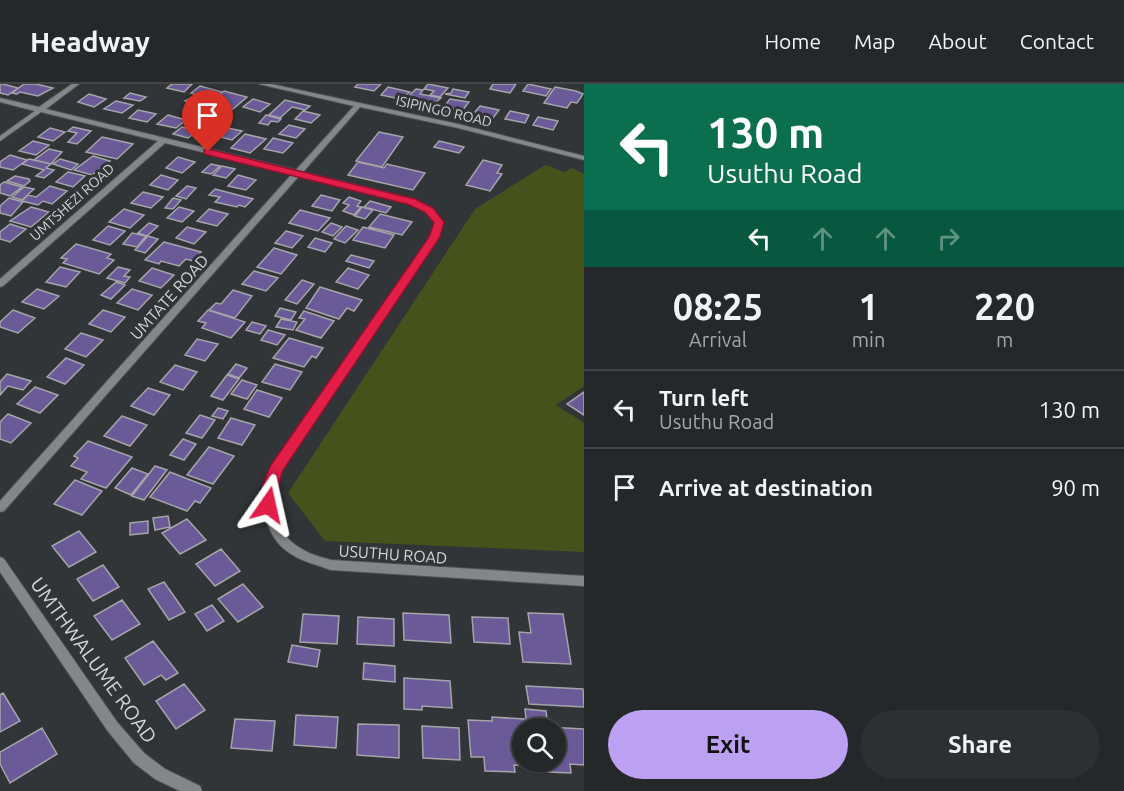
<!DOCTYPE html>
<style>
:root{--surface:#252829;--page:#2d3031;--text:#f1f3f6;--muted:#a3a6a8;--line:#424446;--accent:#bca0f2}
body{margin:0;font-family:Ubuntu,sans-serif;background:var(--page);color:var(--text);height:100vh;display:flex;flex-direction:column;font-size:22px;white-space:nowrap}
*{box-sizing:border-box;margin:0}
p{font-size:20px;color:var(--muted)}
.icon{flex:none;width:33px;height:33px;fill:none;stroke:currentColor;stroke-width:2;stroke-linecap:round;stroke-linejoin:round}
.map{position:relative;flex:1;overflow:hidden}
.panel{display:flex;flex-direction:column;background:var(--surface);width:540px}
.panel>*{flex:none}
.guide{background:#0b6e4f;color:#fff;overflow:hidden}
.tools{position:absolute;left:512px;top:634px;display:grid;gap:12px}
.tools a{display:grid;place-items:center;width:54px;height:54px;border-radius:50%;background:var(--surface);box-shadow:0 2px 4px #0004,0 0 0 2px var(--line);font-size:30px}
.pin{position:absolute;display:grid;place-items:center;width:51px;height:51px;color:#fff;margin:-62px -26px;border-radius:50% 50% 50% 0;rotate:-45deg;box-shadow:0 0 6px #0007}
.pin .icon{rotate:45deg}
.me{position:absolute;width:66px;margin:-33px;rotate:11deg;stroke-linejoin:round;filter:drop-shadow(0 0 4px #0008)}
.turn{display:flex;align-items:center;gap:21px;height:126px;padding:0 24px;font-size:27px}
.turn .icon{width:78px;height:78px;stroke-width:2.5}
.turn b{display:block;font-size:42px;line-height:51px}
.lanes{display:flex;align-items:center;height:57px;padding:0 24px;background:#0003;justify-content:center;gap:30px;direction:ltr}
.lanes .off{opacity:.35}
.eta{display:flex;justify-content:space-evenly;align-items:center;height:102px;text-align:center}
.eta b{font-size:36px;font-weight:700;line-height:42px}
.primary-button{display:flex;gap:12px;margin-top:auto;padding:12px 24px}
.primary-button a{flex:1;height:69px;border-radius:36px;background:var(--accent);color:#111;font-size:24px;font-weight:700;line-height:69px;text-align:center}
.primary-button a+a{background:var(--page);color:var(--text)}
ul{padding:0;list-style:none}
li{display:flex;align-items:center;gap:18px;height:78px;padding:0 24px;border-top:2px solid var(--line)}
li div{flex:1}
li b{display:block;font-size:22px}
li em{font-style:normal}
header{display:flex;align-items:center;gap:36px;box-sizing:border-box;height:84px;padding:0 30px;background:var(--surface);border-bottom:2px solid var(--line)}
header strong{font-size:28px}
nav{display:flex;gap:33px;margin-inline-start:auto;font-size:21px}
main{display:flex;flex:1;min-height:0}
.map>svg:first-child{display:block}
</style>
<header>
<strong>Headway</strong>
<nav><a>Home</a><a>Map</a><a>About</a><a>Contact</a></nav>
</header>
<main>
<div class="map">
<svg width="584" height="707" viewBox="0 0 584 707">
<rect width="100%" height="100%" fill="#313537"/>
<path fill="#46511c" d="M545 81 564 88 572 84 584 90V302L556 321 584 339V468L325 457 288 409 475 125Z"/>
<path fill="#6a5b98" stroke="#a5a4a8" stroke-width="1.5" d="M0 0H3L18 4 8 11 0 9Z
M24 0H36L53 4 38 12 20 8 17 10 12 9Z
M172 0H192L184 8 167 4Z
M358 0H381L374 7 355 3Z
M428 0 448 4 440 13 430 11 434 7 424 5Z
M493 0H516L510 9 490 5Z
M528 0 551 5 546 12 523 7Z
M200 2 222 8 214 14 191 9Z
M388 3 410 8 400 15 381 11Z
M555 3 576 7 583 10 577 19 571 18 567 24 544 19Z
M416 5 423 6 420 10 441 14 431 22 410 19 411 18 405 16Z
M453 5 469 8 465 14 445 10 451 9Z
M224 7 247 13 233 25 210 19Z
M130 9 146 13 140 17 124 14Z
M89 10 106 15 94 23 78 18Z
M204 13 213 16 202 23 185 17 191 14 199 16Z
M253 15 270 20 260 28 243 23Z
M450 15 469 18 462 27 444 23Z
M285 16 310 22 305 26 292 23 280 34 269 31Z
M116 17 133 21 122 29 104 25Z
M480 22 499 26 493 34 474 29Z
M449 24 465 27 461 33 444 30Z
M138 26 156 30 147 38 129 34Z
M204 26 231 32 219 42 208 39 213 35 198 31Z
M303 27 320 31 311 39 295 35Z
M510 27 529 31 525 39 505 35Z
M168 31 186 36 176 44 157 40Z
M266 31 281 35 278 38 271 37 268 41 259 39Z
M538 33 558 37 553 46 533 41Z
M198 37 218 43 209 50 188 44Z
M289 41 305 45 296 54 279 50Z
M73 43 91 47 77 60 68 58 77 49 68 47Z
M182 43 197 47 188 54 173 50Z
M223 43 242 47 232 56 213 51Z
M50 44 65 48 53 57 38 53Z
M379 48 403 53 382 83 356 77Z
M245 50 266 55 250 69 231 64Z
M102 53 133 60 117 75 86 68Z
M273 54 293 59 283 69 264 65Z
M33 57 49 61 36 71 19 67Z
M439 57 464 63 459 69 434 63Z
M49 65 62 68 51 80 34 76Z
M10 71 27 76 13 86 0 83V78Z
M93 72 110 77 92 91 74 86Z
M178 73 195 78 182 89 166 84Z
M29 75 51 80 46 84 54 86 44 94 36 92 44 86 22 80Z
M60 75 78 80 71 86 53 80Z
M483 76 502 81 497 89 502 90 490 107 466 101Z
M358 78 384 84 387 80 425 89 413 106 348 91Z
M211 80 220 82 211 90 202 88Z
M222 82 235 85 226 94 213 91Z
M68 88 85 92 73 103 56 98Z
M161 91 178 96 168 106 150 101Z
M238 91 256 96 246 106 228 102Z
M15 92 29 95 30 97 24 102 7 97Z
M4 98 22 103 10 112 0 109V101Z
M50 102 67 107 52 120 43 117 38 121 22 117 28 111 36 113Z
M187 102 196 104 186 115 176 112Z
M24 103 34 105 22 116 12 113Z
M215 105 253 115 245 123 239 121 237 123 215 118 220 113 209 111Z
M143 108 163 113 151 124 131 119Z
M321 111 340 116 332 127 312 122Z
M349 113 361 117 357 122 361 123 354 131 343 127 349 121 343 119Z
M9 114 23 118 11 132 0 129V122Z
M173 114 181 116 173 125 165 124Z
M370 117 391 123 386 129 364 123Z
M31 123 49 128 31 143 10 137Z
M179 123 194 127 182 138 167 134Z
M362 123 373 126 365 135 355 132Z
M124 125 144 131 130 144 109 138Z
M209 125 228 130 217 142 197 137Z
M300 126 330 134 318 147 289 139Z
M380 130 412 138 402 151 369 143Z
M149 139 158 142 147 152 138 149Z
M331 139 342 143 333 152 322 148Z
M10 140 26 145 10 158 0 155V148Z
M108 142 125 147 110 161 93 156Z
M346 142 358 146 345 159 334 155Z
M187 143 206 148 194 160 176 154Z
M363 143 394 151 385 164 353 156Z
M286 147 303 152 292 164 275 159Z
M132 149 146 152 137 163 123 160Z
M148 152 158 155 145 169 135 166Z
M315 154 332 159 325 168 308 163Z
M164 158 201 168 193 177 186 175 179 182 161 177 159 180 145 176Z
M76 160 111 170 107 174 114 176 99 190 63 179 67 175 61 174Z
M274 164 297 171 281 190 257 183Z
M351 171 374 177 369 184 346 177Z
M60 183 80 188 66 203 46 198Z
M118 183 130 186 124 192 130 193 125 199 107 194Z
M152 184 174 191 161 204 139 197Z
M348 184 369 191 358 205 336 198Z
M254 187 278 194 266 207 242 200Z
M302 196 314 200 297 220 285 216Z
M116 198 125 201 111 215 101 211Z
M320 203 362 216 354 227 347 224 339 235 306 224Z
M37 205 59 212 44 225 22 218Z
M132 205 152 211 138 226 117 219Z
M233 206 252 212 235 234 209 226 216 219 221 220Z
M280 224 296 228 291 236 275 232Z
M13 226 35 234 18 249 0 243V238Z
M103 226 125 233 111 248 89 240Z
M208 226 245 238 231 254 202 244 206 239 198 237Z
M304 227 334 237 321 254 296 246 305 235 299 234Z
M281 235 297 238 293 246 276 243Z
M252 238 266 242 260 250 246 246Z
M268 246 285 251 277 261 261 256Z
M81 249 103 256 86 273 65 265Z
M289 254 323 264 316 274 312 272 304 283 273 274Z
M197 255 218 260 205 277 185 271Z
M66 274 84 281 65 300 47 293Z
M236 280 247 284 239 294 228 290Z
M275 280 302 288 290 306 262 298Z
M175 281 197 288 183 306 160 298Z
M7 290 31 297 23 306 8 302 0 311V298Z
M227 291 239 295 223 316 211 312Z
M242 296 257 301 247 315 231 310Z
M35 303 58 311 40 329 17 320Z
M148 304 170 311 154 331 131 322Z
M257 306 282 314 269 333 244 325Z
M584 308V331L567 320Z
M218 324 228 327 223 335 212 332Z
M8 330 31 339 11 359 0 355V338Z
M200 331 215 336 202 354 186 349Z
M122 332 147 341 130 362 104 352Z
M231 334 255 341 242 361 218 354Z
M183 355 196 360 184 376 170 371Z
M88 357 132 373 106 404 81 395 87 388 71 382 78 374 74 372Z
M209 363 234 372 213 400 187 391Z
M155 382 167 386 144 416 132 412Z
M132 384 148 390 131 411 115 404Z
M170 388 211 404 200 419 195 417 187 427 150 413Z
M75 396 102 407 82 431 54 420Z
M168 432 170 443 155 446 153 434Z
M187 435 206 456 180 470 162 449Z
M148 437V449L130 451V439Z
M79 447 96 468 69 483 52 462Z
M221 465 240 487 215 502 196 480Z
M103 481 119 503 93 517 77 495Z
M164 498 185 528 169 536 148 505Z
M243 500 263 523 238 538 218 515Z
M122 516 140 540 112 556 94 532Z
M212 521 224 537 207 547 195 530Z
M403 529 449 531 451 559 404 556Z
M528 529 563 530 571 580 523 578 519 548 531 549Z
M303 530 339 532 337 560 300 558Z
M358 533 394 535V562L357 560Z
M472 533 508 534 510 560 474 558Z
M153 557 178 589 166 596 161 591 144 601 125 574Z
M292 561 320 566 317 583 288 578Z
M364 579 395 582V598L363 595Z
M404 594 450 597 452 624 422 622V626L404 625Z
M184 600 205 626 176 645 156 617Z
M526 602 583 605 584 623 529 620Z
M3 609 20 637 0 648V611Z
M525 625 546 627 548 643 584 645V681L570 680 571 689 548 688 547 679 530 678H555V645H527Z
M296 631 338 633 336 664 294 661Z
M492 633 524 635 522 678H529V682L514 681 515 688 485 687 484 673H471L468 636 492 637Z
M235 635 275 637 272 667 231 664Z
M358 640 399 641V674L357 671Z
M422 642 459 644 460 676 423 674Z
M42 644 57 670 10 699 0 680V668Z"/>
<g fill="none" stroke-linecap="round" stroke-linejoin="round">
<g stroke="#505356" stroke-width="2">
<path id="minor" d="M72 0H79L46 25 296 86 354 22 259 0H271L458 40 584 72V76L458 44 360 23 303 88 414 115 432 124 443 138 438 153 281 386C272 414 271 447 300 464 309 470 320 473 331 476L584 492V502L331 486C318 481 303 478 291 470 261 451 261 415 271 385L430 153 435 138 426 128 408 119 299 92 4 427 0 428V417L292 90 165 59 3 202 0 203V195L158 57 41 28 0 57V52L35 27 0 18V14L39 23Z
M0 473 4 475 117 638 144 669 165 685 200 702 202 707H180L155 695 134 679 107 646 0 488Z"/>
</g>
<use href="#minor" fill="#83878a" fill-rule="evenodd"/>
</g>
<path fill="#e11d48" stroke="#92132f" stroke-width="1.5" d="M208 65 415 115 433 124 444 138 440 153 283 386C278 399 278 414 273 425H262C257 412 265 393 271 381L429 153 434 139 425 128 407 120 204 70V66Z"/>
<g text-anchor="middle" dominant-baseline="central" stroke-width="6" stroke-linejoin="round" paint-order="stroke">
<g font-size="14" fill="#d2d4d6" stroke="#313537">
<text transform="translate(444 27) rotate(13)">ISIPINGO ROAD</text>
<text transform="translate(72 118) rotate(-42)">UMTSHEZI ROAD</text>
</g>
<g font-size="16" fill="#d2d4d6" stroke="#313537">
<text transform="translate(169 213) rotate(-48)">UMTATE ROAD</text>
<text transform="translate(393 470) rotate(4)">USUTHU ROAD</text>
</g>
<g font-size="20" fill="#d2d4d6" stroke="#313537">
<text transform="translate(94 576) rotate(54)">UMTHWALUME ROAD</text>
</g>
</g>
</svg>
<div class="tools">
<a><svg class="icon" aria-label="search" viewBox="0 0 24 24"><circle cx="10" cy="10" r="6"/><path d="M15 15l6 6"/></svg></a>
</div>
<div class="pin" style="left:208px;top:68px;background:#d93025"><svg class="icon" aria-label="arrive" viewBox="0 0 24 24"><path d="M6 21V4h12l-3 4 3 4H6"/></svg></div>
<svg class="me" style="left:268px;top:421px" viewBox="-20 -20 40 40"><path d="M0-17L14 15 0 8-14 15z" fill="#e11d48" stroke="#fff" stroke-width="4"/></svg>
</div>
<section class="panel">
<div class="guide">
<div class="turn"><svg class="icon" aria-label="left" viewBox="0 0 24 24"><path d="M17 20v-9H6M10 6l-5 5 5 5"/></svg><div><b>130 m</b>Usuthu Road</div></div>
<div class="lanes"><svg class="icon" aria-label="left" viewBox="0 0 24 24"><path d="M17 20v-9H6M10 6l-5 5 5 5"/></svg><svg class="icon off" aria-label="ahead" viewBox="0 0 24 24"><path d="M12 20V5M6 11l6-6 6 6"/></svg><svg class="icon off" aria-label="ahead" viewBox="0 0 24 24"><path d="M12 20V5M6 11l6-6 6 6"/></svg><svg class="icon off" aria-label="right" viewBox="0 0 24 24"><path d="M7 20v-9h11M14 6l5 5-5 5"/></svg></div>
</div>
<div class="eta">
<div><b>08:25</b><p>Arrival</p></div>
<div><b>1</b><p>min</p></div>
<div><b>220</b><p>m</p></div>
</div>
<ul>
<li><svg class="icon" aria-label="left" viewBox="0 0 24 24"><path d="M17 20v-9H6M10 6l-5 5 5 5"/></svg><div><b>Turn left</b><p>Usuthu Road</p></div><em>130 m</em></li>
<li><svg class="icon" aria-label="arrive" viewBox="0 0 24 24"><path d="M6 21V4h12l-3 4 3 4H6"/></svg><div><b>Arrive at destination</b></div><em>90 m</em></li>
</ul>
<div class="primary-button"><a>Exit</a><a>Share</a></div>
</section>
</main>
